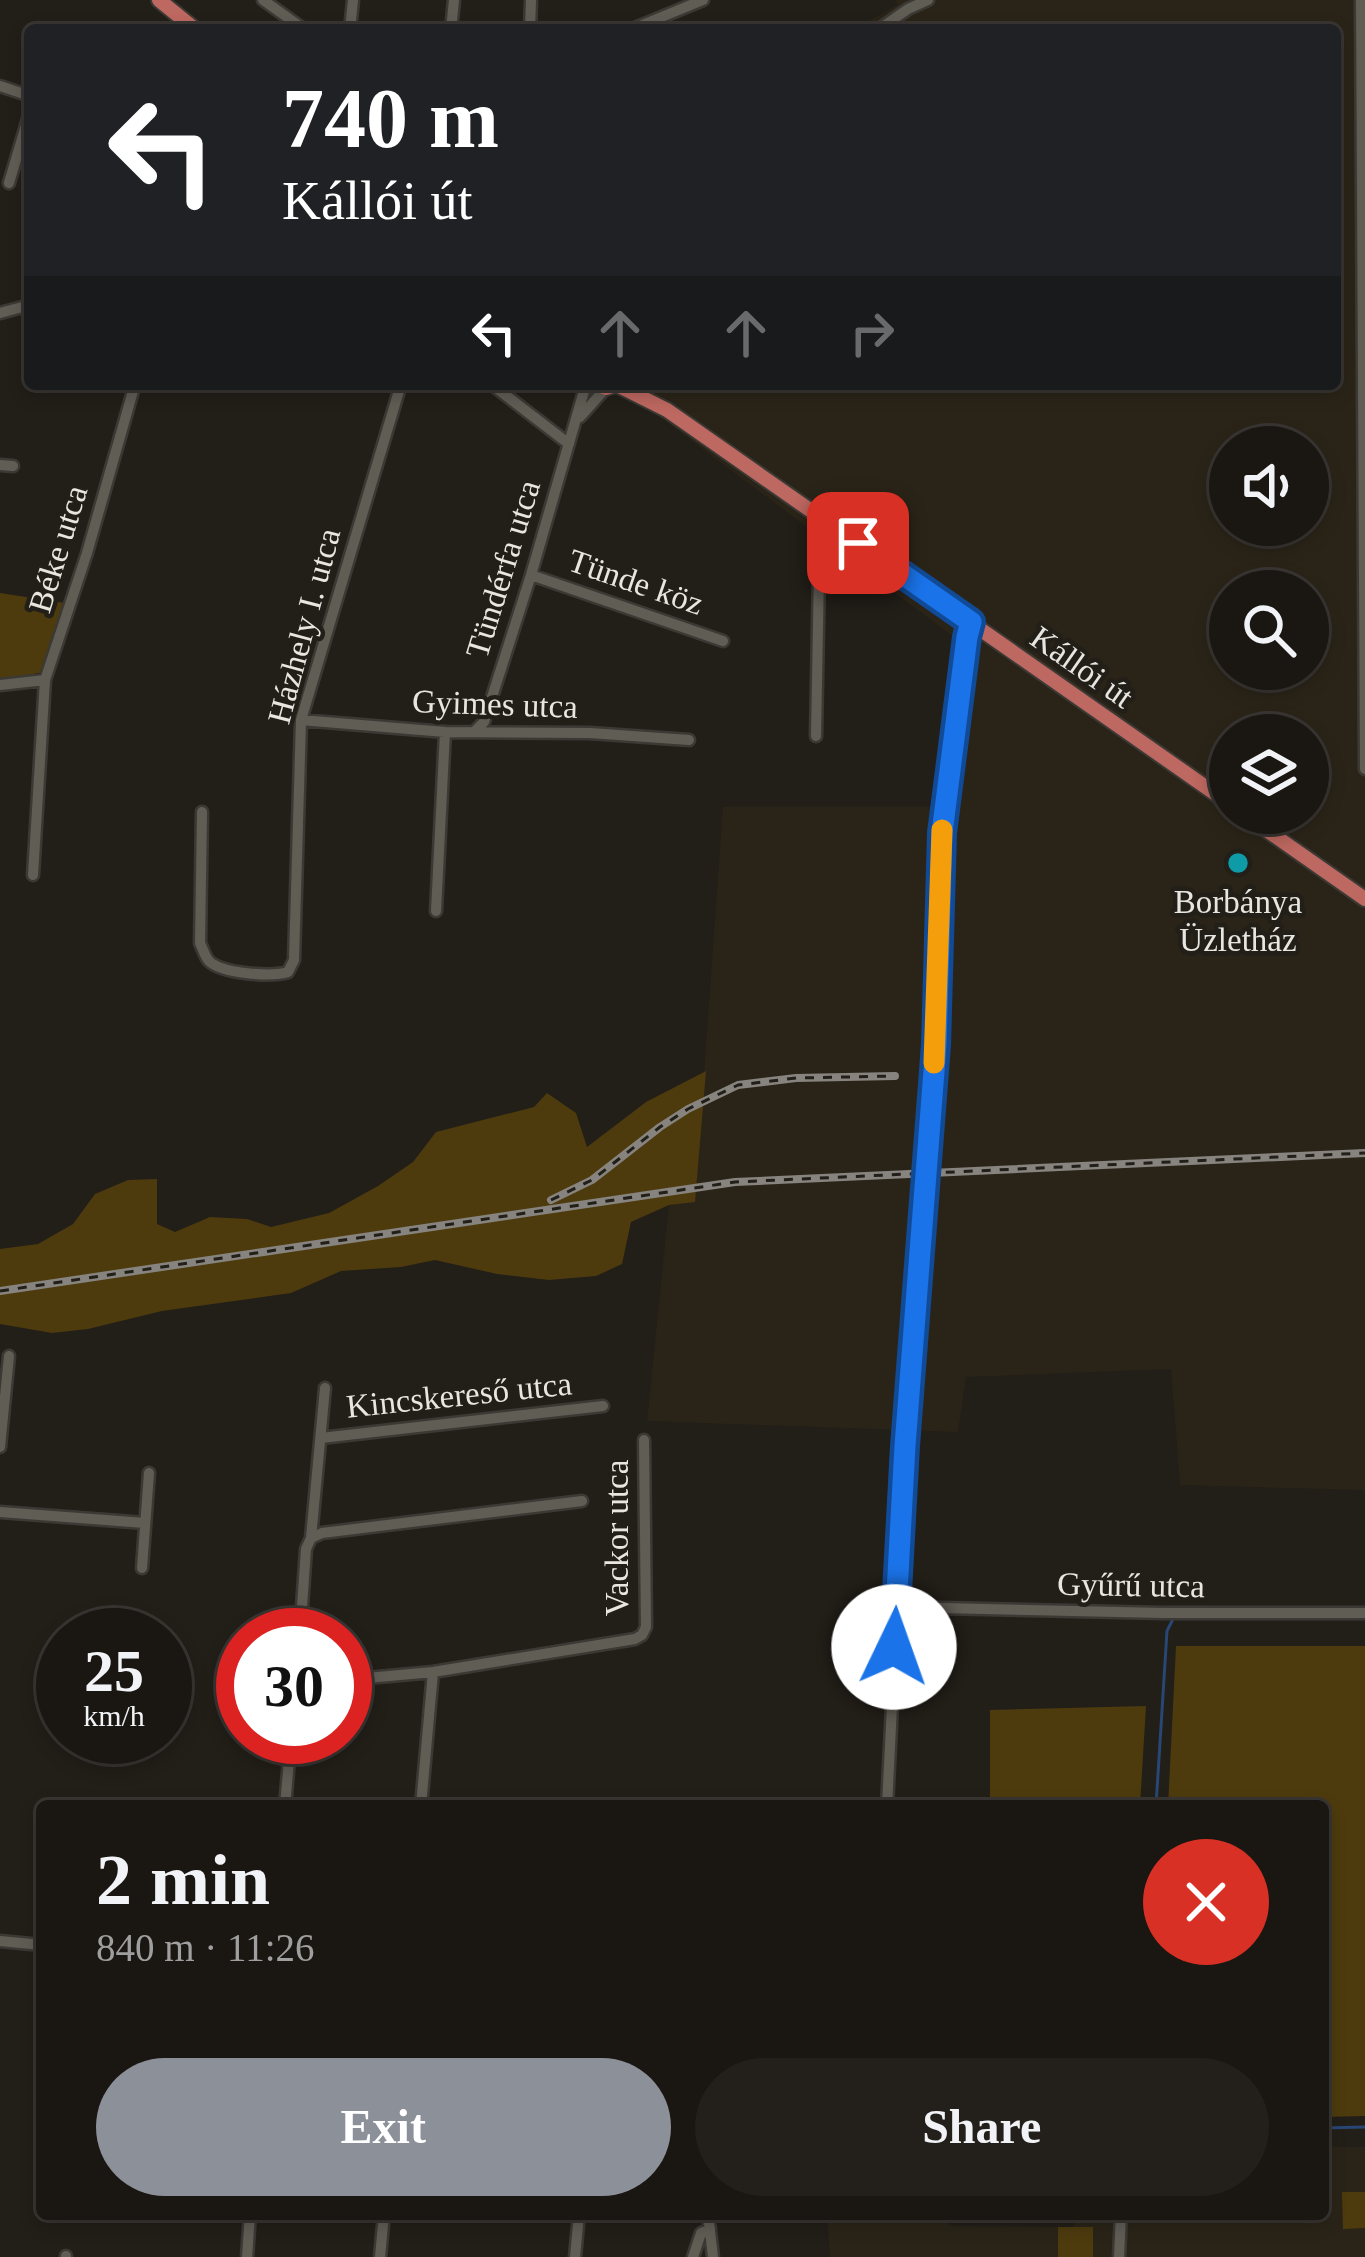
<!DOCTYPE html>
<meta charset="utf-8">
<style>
:root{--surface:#1a1612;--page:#231f1b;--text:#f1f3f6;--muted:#9f9f9f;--line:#383532;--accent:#8c9099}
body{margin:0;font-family:"Times New Roman",serif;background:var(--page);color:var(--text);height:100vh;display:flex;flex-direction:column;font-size:45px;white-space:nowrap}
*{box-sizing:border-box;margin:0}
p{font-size:39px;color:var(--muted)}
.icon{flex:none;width:66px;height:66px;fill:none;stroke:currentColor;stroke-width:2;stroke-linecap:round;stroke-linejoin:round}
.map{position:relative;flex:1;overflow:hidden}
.sheet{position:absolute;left:36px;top:1800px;width:1293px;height:420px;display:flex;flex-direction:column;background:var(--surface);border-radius:12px;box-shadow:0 6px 18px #0003,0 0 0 3px var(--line)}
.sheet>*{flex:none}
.hud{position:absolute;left:24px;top:24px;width:1317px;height:366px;border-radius:12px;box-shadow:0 6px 18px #0003,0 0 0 3px var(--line);background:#202124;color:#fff;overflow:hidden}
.buttons{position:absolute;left:1209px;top:426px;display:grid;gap:24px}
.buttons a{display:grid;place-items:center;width:120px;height:120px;border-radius:50%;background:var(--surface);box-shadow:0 6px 18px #0003,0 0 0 3px var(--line);font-size:60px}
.speed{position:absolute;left:36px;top:1608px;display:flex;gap:24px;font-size:60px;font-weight:700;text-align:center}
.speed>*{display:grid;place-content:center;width:156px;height:156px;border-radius:50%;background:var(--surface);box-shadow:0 6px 18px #0003,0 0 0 3px var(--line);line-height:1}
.speed small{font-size:30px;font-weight:400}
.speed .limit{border:18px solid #d22;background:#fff;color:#111}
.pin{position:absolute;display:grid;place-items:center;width:102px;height:102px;color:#fff;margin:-51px;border-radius:24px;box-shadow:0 6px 18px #0006}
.me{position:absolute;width:132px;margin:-66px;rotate:3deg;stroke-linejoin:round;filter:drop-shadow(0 0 9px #0008)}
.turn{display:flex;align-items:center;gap:42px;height:252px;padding:0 60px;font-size:54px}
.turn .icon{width:156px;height:156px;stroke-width:2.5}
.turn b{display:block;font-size:84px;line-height:102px}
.lanes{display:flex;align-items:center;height:114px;padding:0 60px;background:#0003;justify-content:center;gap:60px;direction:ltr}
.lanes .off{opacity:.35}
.round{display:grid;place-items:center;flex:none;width:126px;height:126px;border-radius:63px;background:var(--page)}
.head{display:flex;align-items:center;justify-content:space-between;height:204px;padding:0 60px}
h1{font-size:72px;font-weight:700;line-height:90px}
.action{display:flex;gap:24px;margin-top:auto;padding:24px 60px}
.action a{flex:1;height:138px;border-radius:72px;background:var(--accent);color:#fff;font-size:48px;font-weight:700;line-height:138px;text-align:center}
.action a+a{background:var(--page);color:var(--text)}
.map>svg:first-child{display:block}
</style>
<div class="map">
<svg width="1365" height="2257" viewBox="0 0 1365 2257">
<rect width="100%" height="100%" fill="#221e18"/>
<path fill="#2a2418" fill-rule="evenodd" d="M896 0H1365V1490L1180 1485 1171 1369 966 1377 958 1432 647 1421 669 1205 695 1201 723 807H934L955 638 616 384H1335V30H853L897 5ZM1230 447H1308V525H1230ZM1230 591H1308V669H1230ZM1230 735H1308V813H1230Z
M1323 2147H1365V2257H830L827 2214H926L953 2226 1073 2227 1079 2214H1323Z"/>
<path fill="#4d3b0e" d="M0 593 65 603 40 673 0 679Z
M706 1071 695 1202 669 1205 631 1222 622 1264 596 1276 549 1280 497 1274 435 1260 401 1267 341 1271 291 1293 162 1311 88 1329 52 1333 0 1324V1249L38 1244 73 1224 95 1194 128 1180 157 1179V1224L175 1232 210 1217 247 1219 271 1227 329 1213 378 1186 413 1162 436 1132 534 1107 547 1093 576 1113 587 1147 646 1102Z
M1176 1646H1365V2116L1323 2117V1806H1168Z
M1146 1706 1140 1806H990V1710Z
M1342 2192H1365V2228L1343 2229Z
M1058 2227H1093V2257H1058Z"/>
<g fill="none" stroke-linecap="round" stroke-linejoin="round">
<path stroke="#284774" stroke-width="3" d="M1156 1806 1167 1631 1173 1619
M1323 2128 1365 2127"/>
<g stroke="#3c3935" stroke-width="15">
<path id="minor" d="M263 0 305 30
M1361 0 1365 769
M350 30 353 0
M451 30 454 0
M530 30 531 0
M630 30 703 0
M878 30 908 9 928 0
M0 86 30 96
M9 183 30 112
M0 313 30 305
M491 384 569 444
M580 417 606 388
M0 465 13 466
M531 575 723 641
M0 685 45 680
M301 720 445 732 590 733 689 740
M475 731 484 722 531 575 586 384
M816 736 820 517
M202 812 200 943C203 949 205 957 209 961 222 974 272 977 288 972L294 960 301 720 401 384
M33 875 45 680 87 553 135 384
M436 911 445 732
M321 1438 603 1406
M0 1447 9 1356
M0 1512 145 1523
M311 1538 325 1388
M142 1568 149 1473
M896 1607 1163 1613H1365
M300 1635 306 1549 311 1538 322 1533 582 1501
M345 1680 433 1672 635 1639 642 1635 646 1627 644 1440
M285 1806 291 1737
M421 1806 433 1672
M887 1806 905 1446 936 1045 942 833 967 637 971 622
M0 1941 42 1945
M708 2214 713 2257
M66 2257V2256
M247 2257 250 2214
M380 2257 384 2214
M575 2257 579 2214
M693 2257 701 2233 710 2229
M1119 2257 1121 2214"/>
</g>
<g stroke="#3c3935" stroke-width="18">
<path id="major" d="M159 0 196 30
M595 384 606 388 619 384
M617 385 667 410 1230 804
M1242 813 1365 899"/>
</g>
<use href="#minor" stroke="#605d55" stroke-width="10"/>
<use href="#major" stroke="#bd6860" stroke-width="14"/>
<g stroke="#87847f" stroke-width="8">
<path id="rail" d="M551 1200 592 1180 660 1127 688 1109 738 1085 796 1078 895 1076
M0 1291 735 1182 1365 1153"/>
</g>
<use href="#rail" stroke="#221e18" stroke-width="3" stroke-dasharray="9" stroke-linecap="butt"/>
</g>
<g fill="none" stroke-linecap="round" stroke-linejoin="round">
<g stroke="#114b97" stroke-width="30">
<path id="route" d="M858 543 971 622 967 637 942 833 936 1045 905 1446 894 1647"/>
</g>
<use href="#route" stroke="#1a73e8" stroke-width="21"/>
<path stroke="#f59e0b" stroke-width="21" d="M934 1063 942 830"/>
</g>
<circle fill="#0f9aa8" stroke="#221e18" stroke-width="4.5" cx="1238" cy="863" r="12"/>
<g text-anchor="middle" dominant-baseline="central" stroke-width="9" stroke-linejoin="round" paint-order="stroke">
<g font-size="33" fill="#e8e6e1" stroke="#221e18">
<text transform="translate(58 549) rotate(-73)">Béke utca</text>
<text transform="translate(503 569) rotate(-73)">Tündérfa utca</text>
<text transform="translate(636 582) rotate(19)">Tünde köz</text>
<text transform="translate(304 626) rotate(-75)">Házhely I. utca</text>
<text transform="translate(1082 667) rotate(35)">Kállói út</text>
<text transform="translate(495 704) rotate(2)">Gyimes utca</text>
<text transform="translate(459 1395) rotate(-6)">Kincskereső utca</text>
<text transform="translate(617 1538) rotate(-90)">Vackor utca</text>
<text transform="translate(1131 1585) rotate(1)">Gyűrű utca</text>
</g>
<g font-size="33" fill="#e8e6e1" stroke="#221e18">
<text x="1238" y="902">Borbánya<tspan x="1238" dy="38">Üzletház</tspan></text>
</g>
</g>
</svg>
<div class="buttons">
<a><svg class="icon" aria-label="sound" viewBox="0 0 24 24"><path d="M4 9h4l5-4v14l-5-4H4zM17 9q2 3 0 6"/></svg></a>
<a><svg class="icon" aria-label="search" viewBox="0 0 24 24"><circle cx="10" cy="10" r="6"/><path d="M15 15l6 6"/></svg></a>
<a><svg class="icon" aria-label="layers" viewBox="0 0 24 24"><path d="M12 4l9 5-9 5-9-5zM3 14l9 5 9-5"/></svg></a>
</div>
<div class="speed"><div>25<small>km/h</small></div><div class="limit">30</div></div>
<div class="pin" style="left:858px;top:543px;background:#d93025"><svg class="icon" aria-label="arrive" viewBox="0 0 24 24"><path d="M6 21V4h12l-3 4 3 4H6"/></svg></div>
<svg class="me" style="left:894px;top:1647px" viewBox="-20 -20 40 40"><circle r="19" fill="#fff"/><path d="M0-13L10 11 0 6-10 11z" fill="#1a73e8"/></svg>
<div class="hud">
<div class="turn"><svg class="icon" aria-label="left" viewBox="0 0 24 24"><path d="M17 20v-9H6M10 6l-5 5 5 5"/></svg><div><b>740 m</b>Kállói út</div></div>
<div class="lanes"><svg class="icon" aria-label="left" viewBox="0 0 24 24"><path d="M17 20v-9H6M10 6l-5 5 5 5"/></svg><svg class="icon off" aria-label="ahead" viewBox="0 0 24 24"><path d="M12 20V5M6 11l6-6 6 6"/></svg><svg class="icon off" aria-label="ahead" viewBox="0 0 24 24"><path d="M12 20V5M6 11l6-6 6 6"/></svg><svg class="icon off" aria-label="right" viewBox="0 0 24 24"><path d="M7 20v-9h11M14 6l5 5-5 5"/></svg></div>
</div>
<section class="sheet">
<div class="head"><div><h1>2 min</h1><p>840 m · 11:26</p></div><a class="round" style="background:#d93025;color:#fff"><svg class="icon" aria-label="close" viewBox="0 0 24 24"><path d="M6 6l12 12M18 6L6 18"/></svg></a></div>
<div class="action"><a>Exit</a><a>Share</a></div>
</section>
</div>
